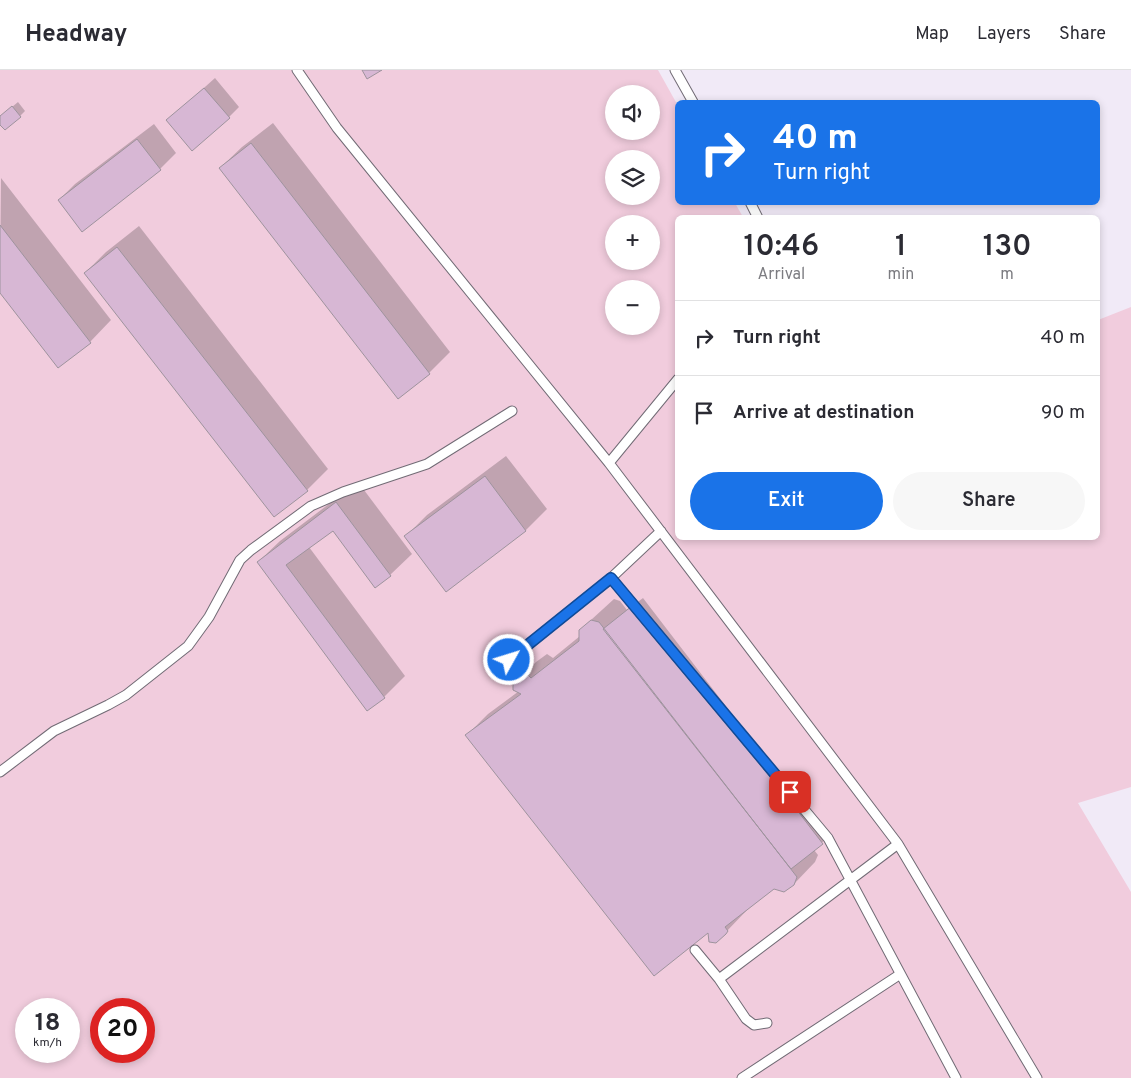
<!DOCTYPE html>
<meta charset="utf-8">
<style>
:root{--surface:#fff;--page:#f7f7f7;--text:#2b2b33;--muted:#7c7c81;--line:#e1e1e2;--accent:#1a73e8}
body{margin:0;font-family:Overpass,sans-serif;background:var(--page);color:var(--text);height:100vh;display:flex;flex-direction:column;font-size:19px;white-space:nowrap}
*{box-sizing:border-box;margin:0}
p{font-size:16px;color:var(--muted)}
.icon{flex:none;width:28px;height:28px;fill:none;stroke:currentColor;stroke-width:2;stroke-linecap:round;stroke-linejoin:round}
.map{position:relative;flex:1;overflow:hidden}
.panel{position:absolute;left:675px;top:145px;width:425px;height:325px;display:flex;flex-direction:column;background:var(--surface);border-radius:8px;box-shadow:0 2px 8px #0003}
.panel>*{flex:none}
.guide{position:absolute;left:675px;top:30px;width:425px;height:105px;border-radius:8px;box-shadow:0 2px 8px #0003;background:#1a73e8;color:#fff;overflow:hidden}
.fabs{position:absolute;left:605px;top:15px;display:grid;gap:10px}
.fabs a{display:grid;place-items:center;width:55px;height:55px;border-radius:50%;background:var(--surface);box-shadow:0 2px 8px #0003;font-size:25px}
.speed{position:absolute;left:15px;top:928px;display:flex;gap:10px;font-size:25px;font-weight:700;text-align:center}
.speed>*{display:grid;place-content:center;width:65px;height:65px;border-radius:50%;background:var(--surface);box-shadow:0 2px 8px #0003;line-height:1}
.speed small{font-size:12px;font-weight:400}
.speed .limit{border:8px solid #d22;background:#fff;color:#111}
.pin{position:absolute;display:grid;place-items:center;width:42px;height:42px;color:#fff;margin:-21px;border-radius:10px;box-shadow:0 2px 8px #0006}
.me{position:absolute;width:55px;margin:-28px;rotate:51deg;stroke-linejoin:round;filter:drop-shadow(0 0 4px #0008)}
.turn{display:flex;align-items:center;gap:18px;height:105px;padding:0 15px;font-size:22px}
.turn .icon{width:65px;height:65px;stroke-width:2.5}
.turn b{display:block;font-size:35px;line-height:42px}
.eta{display:flex;justify-content:space-evenly;align-items:center;height:85px;text-align:center}
.eta b{font-size:30px;font-weight:600;line-height:35px}
.action{display:flex;gap:10px;margin-top:auto;padding:10px 15px}
.action a{flex:1;height:58px;border-radius:30px;background:var(--accent);color:#fff;font-size:20px;font-weight:600;line-height:58px;text-align:center}
.action a+a{background:var(--page);color:var(--text)}
ul{padding:0;list-style:none}
li{display:flex;align-items:center;gap:15px;height:75px;padding:0 15px;border-top:1px solid var(--line)}
li div{flex:1}
li b{display:block;font-size:19px}
li em{font-style:normal}
header{display:flex;align-items:center;gap:30px;box-sizing:border-box;height:70px;padding:0 25px;background:var(--surface);border-bottom:1px solid var(--line)}
header strong{font-size:24px}
nav{display:flex;gap:28px;margin-inline-start:auto;font-size:18px}
.map>svg:first-child{display:block}
</style>
<header>
<strong>Headway</strong>
<nav><a>Map</a><a>Layers</a><a>Share</a></nav>
</header>
<div class="map">
<svg width="1131" height="1008" viewBox="0 0 1131 1008">
<rect width="100%" height="100%" fill="#f1eaf7"/>
<path fill="#f1ccdd" fill-rule="evenodd" d="M0 0H658L677 34 678 132 735 133 743 147 678 148V468H1098V250L1131 237V717L1078 733 1131 822V1008H0ZM614 24H651V61H614ZM614 89H651V126H614ZM614 154H651V191H614ZM614 219H651V256H614ZM26 939H69V981H26ZM101 939H144V981H101Z"/>
<path fill="#0003" d="M215 8 239 37 229 47 167 51Z
M18 32 25 41 20 46 0 53V47Z
M273 53 450 282 429 303 220 98 242 77Z
M154 54 176 83 160 99 59 130 75 114Z
M1 108 111 250 90 272 0 221Z
M139 156 328 399 307 420 85 203 106 182Z
M506 386 547 439 526 460 446 520 406 466 427 445Z
M358 412 412 484 390 505 333 459 309 477 405 606 384 627 258 492 280 471Z
M643 528 827 768 814 780 818 785 815 792 794 814 773 818 748 839 725 863 709 860 467 665 488 644 519 621 514 614 536 592 547 584 553 588 580 566V560L614 529 620 531 627 540Z"/>
<path fill="#d7b7d4" stroke="#9e939d" d="M362 0H382L367 9Z
M204 18 230 48 192 81 166 50Z
M12 36 21 47 5 60 0 55V46Z
M137 69 161 100 82 162 58 130Z
M251 73 430 304 398 329 219 98Z
M0 155 91 273 58 298 0 223Z
M117 177 308 421 274 447 84 203Z
M485 406 526 461 446 522 404 466Z
M336 432 391 506 375 518 333 461 286 495 385 628 367 641 257 492Z
M637 532 823 774 791 799 603 559Z
M591 550 599 552 797 807 794 815 784 822 774 819 725 857 728 861 726 864 716 873 709 872 708 863 654 906 465 665 521 624 513 620V613L524 605H528L531 608 579 571V560Z"/>
<g fill="none" stroke-linecap="round" stroke-linejoin="round">
<g stroke="#716b75" stroke-width="11">
<path id="service" d="M297 0 337 58 609 393 898 774 1037 1008
M675 0 693 32
M750 132 758 148
M609 393 678 309
M661 461 611 508 828 768 956 1008
M509 590 611 508
M0 702 54 661 108 635 126 625 188 576 209 547 240 490 251 480 311 436 343 422 427 394 512 341
M695 880 719 909 746 949 754 955 767 953
M719 909 898 774
M742 1008 899 905"/>
</g>
<use href="#service" stroke="#fff" stroke-width="9"/>
</g>
<g fill="none" stroke-linecap="round" stroke-linejoin="round">
<g stroke="#114b97" stroke-width="12">
<path id="route" d="M509 590 611 508 790 722"/>
</g>
<use href="#route" stroke="#1a73e8" stroke-width="9"/>
</g>
</svg>
<div class="fabs">
<a><svg class="icon" aria-label="sound" viewBox="0 0 24 24"><path d="M4 9h4l5-4v14l-5-4H4zM17 9q2 3 0 6"/></svg></a>
<a><svg class="icon" aria-label="layers" viewBox="0 0 24 24"><path d="M12 4l9 5-9 5-9-5zM3 14l9 5 9-5"/></svg></a>
<a>+</a>
<a>−</a>
</div>
<div class="speed"><div>18<small>km/h</small></div><div class="limit">20</div></div>
<div class="pin" style="left:790px;top:722px;background:#d93025"><svg class="icon" aria-label="arrive" viewBox="0 0 24 24"><path d="M6 21V4h12l-3 4 3 4H6"/></svg></div>
<svg class="me" style="left:509px;top:590px" viewBox="-20 -20 40 40"><circle r="17" fill="#1a73e8" stroke="#fff" stroke-width="3"/><path d="M0-11L8 9 0 5-8 9z" fill="#fff"/></svg>
<div class="guide">
<div class="turn"><svg class="icon" aria-label="right" viewBox="0 0 24 24"><path d="M7 20v-9h11M14 6l5 5-5 5"/></svg><div><b>40 m</b>Turn right</div></div>
</div>
<section class="panel">
<div class="eta">
<div><b>10:46</b><p>Arrival</p></div>
<div><b>1</b><p>min</p></div>
<div><b>130</b><p>m</p></div>
</div>
<ul>
<li><svg class="icon" aria-label="right" viewBox="0 0 24 24"><path d="M7 20v-9h11M14 6l5 5-5 5"/></svg><div><b>Turn right</b></div><em>40 m</em></li>
<li><svg class="icon" aria-label="arrive" viewBox="0 0 24 24"><path d="M6 21V4h12l-3 4 3 4H6"/></svg><div><b>Arrive at destination</b></div><em>90 m</em></li>
</ul>
<div class="action"><a>Exit</a><a>Share</a></div>
</section>
</div>
